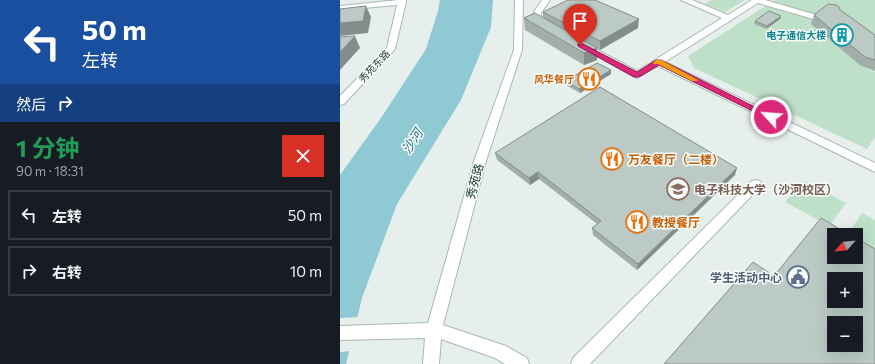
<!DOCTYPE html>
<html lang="zh">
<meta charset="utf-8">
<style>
:root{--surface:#171b24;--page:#242831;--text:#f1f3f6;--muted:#9ea1a6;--line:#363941}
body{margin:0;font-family:Commissioner,"Noto Sans SC",sans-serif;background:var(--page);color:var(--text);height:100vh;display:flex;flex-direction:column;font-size:15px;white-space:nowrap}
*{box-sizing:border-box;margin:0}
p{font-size:13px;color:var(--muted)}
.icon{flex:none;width:22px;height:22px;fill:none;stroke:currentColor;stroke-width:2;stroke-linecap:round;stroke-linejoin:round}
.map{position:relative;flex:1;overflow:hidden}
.sheet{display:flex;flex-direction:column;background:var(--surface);width:340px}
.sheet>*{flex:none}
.banner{background:#1a4fa0;color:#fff;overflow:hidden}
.needle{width:26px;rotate:243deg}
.buttons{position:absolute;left:487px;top:228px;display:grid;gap:8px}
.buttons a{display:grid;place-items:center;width:36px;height:36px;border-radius:0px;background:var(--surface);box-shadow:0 4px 16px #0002;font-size:20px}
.pin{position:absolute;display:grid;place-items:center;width:34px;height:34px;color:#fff;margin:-41px -17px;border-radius:50% 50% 50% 0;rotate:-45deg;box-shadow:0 0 4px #0007}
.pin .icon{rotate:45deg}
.me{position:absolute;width:44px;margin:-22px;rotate:296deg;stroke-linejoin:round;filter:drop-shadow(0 0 3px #0008)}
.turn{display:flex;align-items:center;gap:14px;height:84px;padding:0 16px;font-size:18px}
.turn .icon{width:52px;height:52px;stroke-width:2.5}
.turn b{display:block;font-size:28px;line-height:34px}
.then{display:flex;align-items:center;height:38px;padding:0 16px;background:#0003;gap:8px;font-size:15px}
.round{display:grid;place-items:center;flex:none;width:42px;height:42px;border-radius:0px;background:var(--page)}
.headline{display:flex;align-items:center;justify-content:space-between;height:68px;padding:0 16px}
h1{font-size:24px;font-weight:700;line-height:30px;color:#1e9e55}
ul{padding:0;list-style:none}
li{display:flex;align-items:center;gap:12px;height:50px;margin:0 8px 6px;padding:0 8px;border:2px solid var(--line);border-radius:0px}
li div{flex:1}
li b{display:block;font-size:15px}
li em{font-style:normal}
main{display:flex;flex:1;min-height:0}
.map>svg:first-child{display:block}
</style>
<main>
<section class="sheet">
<div class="banner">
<div class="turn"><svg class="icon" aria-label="left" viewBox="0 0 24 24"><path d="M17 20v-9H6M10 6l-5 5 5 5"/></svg><div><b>50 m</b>左转</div></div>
<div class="then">然后<svg class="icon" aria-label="right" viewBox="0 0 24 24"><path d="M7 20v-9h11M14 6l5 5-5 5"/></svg></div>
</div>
<div class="headline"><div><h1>1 分钟</h1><p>90 m · 18:31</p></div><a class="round" style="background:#d93025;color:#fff"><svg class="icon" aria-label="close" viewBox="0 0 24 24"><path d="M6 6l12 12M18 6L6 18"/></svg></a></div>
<ul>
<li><svg class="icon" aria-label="left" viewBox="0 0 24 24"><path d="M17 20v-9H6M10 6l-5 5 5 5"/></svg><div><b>左转</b></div><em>50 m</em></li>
<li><svg class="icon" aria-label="right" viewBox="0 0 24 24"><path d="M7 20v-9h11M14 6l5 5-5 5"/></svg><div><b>右转</b></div><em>10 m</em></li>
</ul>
</section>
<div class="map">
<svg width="535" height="364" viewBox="0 0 535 364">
<rect width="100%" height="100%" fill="#e6efeb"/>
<path fill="#bfe0c8" d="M371 0H405L385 12 364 4Z
M435 0H535V37L521 66 535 72V137L527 149 354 68 348 56Z
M464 181 506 203 489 226 445 202Z
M522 213 535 220V253L516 242V235H507Z"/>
<path fill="#8ec9d4" d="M100 0H153L151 27 121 100 57 204 22 298 6 364H0V175L41 118 86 49 98 11Z"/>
<path fill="#e6efeb" d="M20 317 11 351 0 352V318Z"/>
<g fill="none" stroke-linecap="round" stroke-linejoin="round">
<g stroke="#a8b8b2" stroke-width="2">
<path id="minor" d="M58 0H66V2L55 49 4 104 0 105V96L47 48 57 5 0 10V6Z
M175 0H183L182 50 146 161 103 325 166 346 187 358 189 364H165L155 358 101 339 99 364H83L85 338 0 340V326L88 323 134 161 174 50Z
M202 0H210L201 13V19L208 25 204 27 197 24 193 16 195 10Z
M341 0H352L388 15 412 0H425L480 16V20H477L418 3 325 62 535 163V172L318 66 297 78 239 46 240 44H246L297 71 382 18Z
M416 180 420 181 422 184 420 187 250 364H231L233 358 412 181Z"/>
</g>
<use href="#minor" fill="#fff" fill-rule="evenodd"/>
</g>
<path fill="#a1aea9" d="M499 9 535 35V71L521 66 471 24 474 15Z
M203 12 298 28 260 50 251 45 257 48V60L244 65 185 30 184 18H203Z
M441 16 440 19 426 29 414 24 415 21Z
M271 70V74L240 93 226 85 225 81Z
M155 153 395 175 297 270 253 235 252 228 257 224 199 179 190 185 157 160Z"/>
<path fill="#838d89" d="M26 6 31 17 28 33 0 36V23Z
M441 16 440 19 426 29 427 26Z
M299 19 298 28 260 50V41Z
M15 36 20 48 0 70V52Z
M257 48V60L244 65V53Z
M271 70V74L240 93 239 89Z
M397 168 395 175 297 270 298 264Z
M198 172 199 179 190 185 189 178Z"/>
<path fill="#bbcac4" stroke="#838d89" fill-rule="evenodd" d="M228 0H255L299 19 260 41 203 12Z
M488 4 496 5 499 7V9L535 35V60L525 57 474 15Z
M26 6 23 21 0 23V9Z
M429 11 441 16 427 26 415 21Z
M195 13 257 48 244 53 184 18Z
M15 36 0 52V37Z
M257 63 271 70 239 89 225 81Z
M260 87 397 168 298 264 252 228 261 221 198 172 189 178 155 153Z
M481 218 510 235H494V257H516V238L535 249V364H324L413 262 434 276ZM494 279H516V301H494ZM494 323H516V345H494Z"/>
<path fill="#db2777" stroke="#8e194d" d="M238 44H243L297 72 316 60H321L435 117 434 119H429L319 65 299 77H294L238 46Z"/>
<path fill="#f59e0b" d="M316 60H321L358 80 357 81H352L318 64H314L313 63Z"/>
<defs>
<g id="building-ring" transform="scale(1.15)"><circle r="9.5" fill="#f7fbf9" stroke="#0f9aa8" stroke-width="1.5"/><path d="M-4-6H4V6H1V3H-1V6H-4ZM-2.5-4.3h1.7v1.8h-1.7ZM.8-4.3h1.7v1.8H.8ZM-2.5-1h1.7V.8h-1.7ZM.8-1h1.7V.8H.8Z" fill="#0f9aa8"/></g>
<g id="restaurant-ring" transform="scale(1.15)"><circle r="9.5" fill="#f7fbf9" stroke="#e8710a" stroke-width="1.5"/><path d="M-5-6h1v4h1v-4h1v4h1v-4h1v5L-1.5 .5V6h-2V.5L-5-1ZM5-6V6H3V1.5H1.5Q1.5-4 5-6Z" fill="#e8710a"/></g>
<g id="university-ring" transform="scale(1.15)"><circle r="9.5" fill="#f7fbf9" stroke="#8d6e63" stroke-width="1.5"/><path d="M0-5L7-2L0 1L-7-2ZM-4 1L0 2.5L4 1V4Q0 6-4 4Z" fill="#8d6e63"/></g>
<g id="civic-ring" transform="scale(1.15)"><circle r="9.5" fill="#f7fbf9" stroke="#5c6f8a" stroke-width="1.5"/><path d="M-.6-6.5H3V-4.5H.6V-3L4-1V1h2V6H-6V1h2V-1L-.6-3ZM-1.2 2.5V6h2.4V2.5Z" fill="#5c6f8a"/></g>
</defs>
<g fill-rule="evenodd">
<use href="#building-ring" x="502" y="35"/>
<use href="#restaurant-ring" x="249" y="79"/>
<use href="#restaurant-ring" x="272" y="159"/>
<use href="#university-ring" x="338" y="189"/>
<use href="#restaurant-ring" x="297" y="222"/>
<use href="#civic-ring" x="458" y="277"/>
</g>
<g text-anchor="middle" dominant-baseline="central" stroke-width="3" stroke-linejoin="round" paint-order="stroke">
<g font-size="10" font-weight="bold" fill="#0d838f" stroke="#f7fbf9" text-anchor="end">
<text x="486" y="35">电子通信大楼</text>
</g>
<g font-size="10" fill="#24423a" stroke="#f7fbf9">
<text transform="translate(34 66) rotate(-47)">秀苑东路</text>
</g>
<g font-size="10" font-weight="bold" fill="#c56008" stroke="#f7fbf9" text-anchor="end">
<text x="234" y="79">风华餐厅</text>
</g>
<g font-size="12" font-weight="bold" fill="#c56008" stroke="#f7fbf9" text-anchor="start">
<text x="288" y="159">万友餐厅（二楼）</text>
<text x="312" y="222">教授餐厅</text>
</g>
<g font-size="12" fill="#24423a" stroke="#f7fbf9">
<text transform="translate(134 181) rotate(-75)">秀苑路</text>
</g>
<g font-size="12" font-weight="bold" fill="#785e54" stroke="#f7fbf9" text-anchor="start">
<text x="354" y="189">电子科技大学（沙河校区）</text>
</g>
<g font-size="12" font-weight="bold" fill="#4e5e75" stroke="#f7fbf9" text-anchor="end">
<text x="442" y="277">学生活动中心</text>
</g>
<g font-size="13" font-style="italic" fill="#1c6f80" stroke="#f7fbf9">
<text transform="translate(72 141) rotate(-57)">沙河</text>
</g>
</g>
</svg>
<div class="buttons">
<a><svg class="needle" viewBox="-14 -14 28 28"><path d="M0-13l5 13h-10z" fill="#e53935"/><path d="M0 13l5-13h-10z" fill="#9ea1a6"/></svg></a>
<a>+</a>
<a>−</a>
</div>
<div class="pin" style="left:240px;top:45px;background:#d93025"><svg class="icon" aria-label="arrive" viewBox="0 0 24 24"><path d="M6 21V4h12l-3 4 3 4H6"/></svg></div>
<svg class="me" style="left:431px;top:117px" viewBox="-20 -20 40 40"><circle r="17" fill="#db2777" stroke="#fff" stroke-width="3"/><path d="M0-11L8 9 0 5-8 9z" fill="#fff"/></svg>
</div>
</main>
